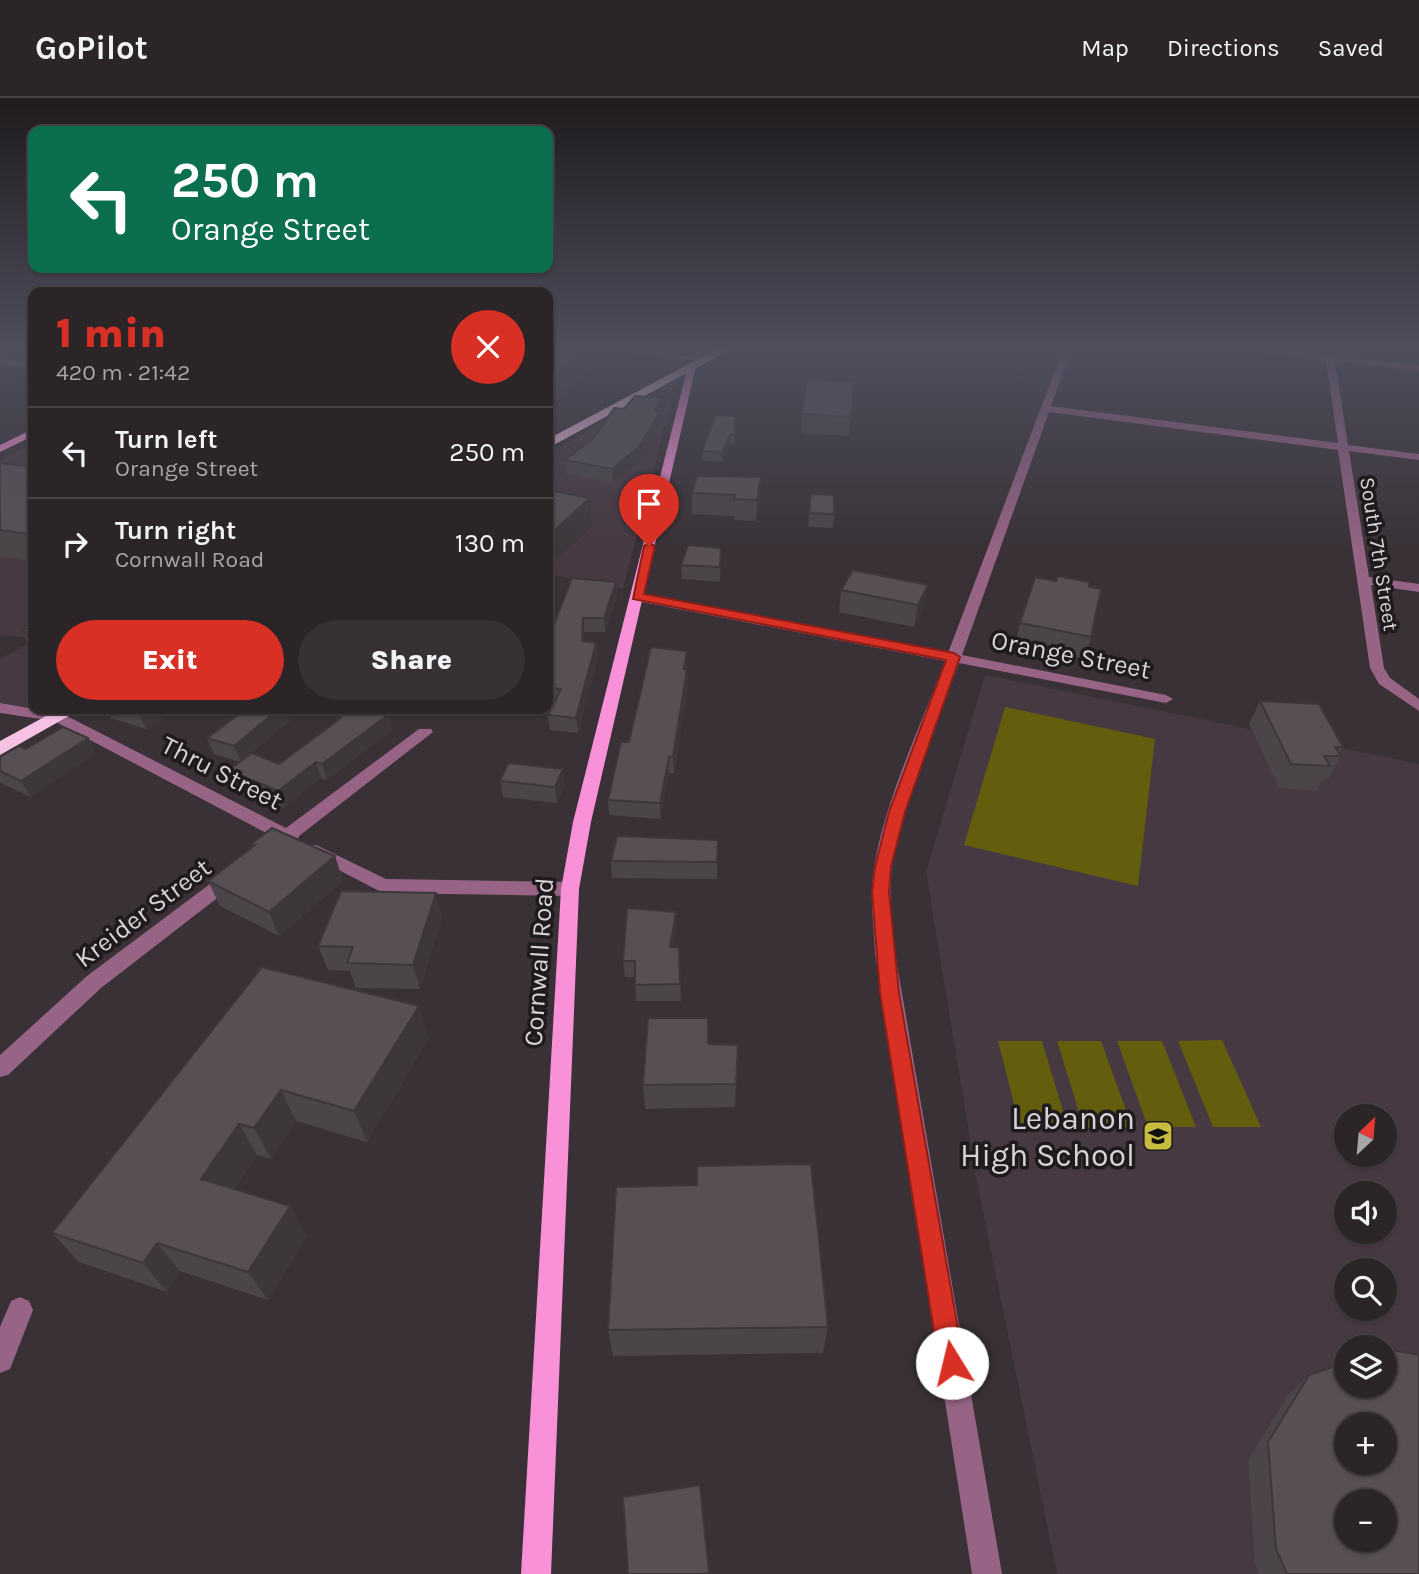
<!DOCTYPE html>
<meta charset="utf-8">
<style>
:root{--surface:#2b2528;--page:#373134;--text:#f1f3f6;--muted:#a6a5a8;--line:#474245;--accent:#d93025}
body{margin:0;font-family:Karla,sans-serif;background:var(--page);color:var(--text);height:100vh;display:flex;flex-direction:column;font-size:26px;white-space:nowrap}
*{box-sizing:border-box;margin:0}
p{font-size:23px;color:var(--muted)}
.icon{flex:none;width:38px;height:38px;fill:none;stroke:currentColor;stroke-width:2;stroke-linecap:round;stroke-linejoin:round}
.map{position:relative;flex:1;overflow:hidden}
.drawer{position:absolute;left:28px;top:189px;width:525px;height:427px;display:flex;flex-direction:column;background:var(--surface);border-radius:14px;box-shadow:0 2px 5px #0004,0 0 0 2px var(--line)}
.drawer>*{flex:none}
.top-card{position:absolute;left:28px;top:28px;width:525px;height:147px;border-radius:14px;box-shadow:0 2px 5px #0004,0 0 0 2px var(--line);background:#0b6e4f;color:#fff;overflow:hidden}
.needle{width:46px;rotate:26deg}
.controls{position:absolute;left:1334px;top:1006px;display:grid;gap:14px}
.controls a{display:grid;place-items:center;width:63px;height:63px;border-radius:50%;background:var(--surface);box-shadow:0 2px 5px #0004,0 0 0 2px var(--line);font-size:35px}
.pin{position:absolute;display:grid;place-items:center;width:60px;height:60px;color:#fff;margin:-72px -30px;border-radius:50% 50% 50% 0;rotate:-45deg;box-shadow:0 0 7px #0007}
.pin .icon{rotate:45deg}
.me{position:absolute;width:77px;margin:-38px;rotate:351deg;stroke-linejoin:round;filter:drop-shadow(0 0 5px #0008)}
.turn{display:flex;align-items:center;gap:24px;height:147px;padding:0 28px;font-size:32px}
.turn .icon{width:91px;height:91px;stroke-width:2.5}
.turn b{display:block;font-size:49px;line-height:60px}
.round{display:grid;place-items:center;flex:none;width:74px;height:74px;border-radius:37px;background:var(--page)}
.summary{display:flex;align-items:center;justify-content:space-between;height:119px;padding:0 28px}
h1{font-size:42px;font-weight:800;line-height:52px;color:var(--accent)}
.action{display:flex;gap:14px;margin-top:auto;padding:14px 28px}
.action a{flex:1;height:80px;border-radius:42px;background:var(--accent);color:#fff;font-size:28px;font-weight:800;line-height:80px;text-align:center}
.action a+a{background:var(--page);color:var(--text)}
ul{padding:0;list-style:none}
li{display:flex;align-items:center;gap:21px;height:91px;padding:0 28px;border-top:2px solid var(--line)}
li div{flex:1}
li b{display:block;font-size:26px}
li em{font-style:normal}
header{display:flex;align-items:center;gap:42px;box-sizing:border-box;height:98px;padding:0 35px;background:var(--surface);border-bottom:2px solid var(--line)}
header strong{font-size:33px}
nav{display:flex;gap:38px;margin-inline-start:auto;font-size:24px}
.map>svg:first-child{display:block}
</style>
<header>
<strong>GoPilot</strong>
<nav><a>Map</a><a>Directions</a><a>Saved</a></nav>
</header>
<div class="map">
<svg width="1419" height="1476" viewBox="0 0 1419 1476">
<rect width="100%" height="100%" fill="#393136"/>
<path fill="#473942" fill-rule="evenodd" d="M676 285 623 491 548 476V356L669 286Z
M25 349 33 350V540L0 537V363Z
M33 543V610L0 605V561Z
M985 577 1419 666V1476H1057L977 1084 926 774ZM1346 1018H1384V1057H1346ZM1346 1096H1384V1134H1346ZM1346 1172H1384V1211H1346ZM1346 1250H1384V1288H1346ZM1346 1326H1384V1365H1346ZM1346 1404H1384V1442H1346Z"/>
<path fill="#635d0e" d="M1005 609 1155 641 1138 788 964 747Z
M1222 942 1261 1029H1213L1178 943Z
M998 943H1042L1068 1030H1020Z
M1057 943H1101L1132 1029 1084 1030Z
M1117 943H1162L1196 1029H1148Z"/>
<g fill="none" stroke-linecap="round" stroke-linejoin="round">
<path fill="#976486" fill-rule="evenodd" d="M588 249H621L711 261 707 264Z
M1064 249H1072L1051 308 1338 345 1326 262 1226 249H1257L1325 257 1324 249H1332L1334 258 1419 267V273L1335 263 1348 347 1419 356V362L1349 353 1369 479 1419 486V494L1371 487 1384 570 1390 580 1419 601V613L1379 586 1370 570 1338 352 1049 314 962 557 1166 597 1173 601 1166 605 959 565C935 631 903 700 892 769 888 797 893 827 895 855L1002 1476H972L875 855C874 827 869 798 874 770 885 701 921 628 945 563L637 503 630 499 637 495 948 555Z
M0 260 33 264V270L0 266Z
M0 605 63 616 286 730 419 631H431L433 634 299 738 297 744 280 749 271 743 274 739 54 623 0 615Z
M316 747 386 781 570 784 577 786 579 791 577 796 570 798 383 795 310 757 307 753 310 749Z
M232 773 238 774 241 779 238 784 101 890 8 977 0 979V957L87 878 226 774Z
M20 1199 29 1203 33 1212 10 1271 0 1275V1229L11 1203Z"/>
<path fill="#f891d8" fill-rule="evenodd" d="M692 265 696 268 591 724 579 791 551 1476H521L561 791 573 724 688 268Z
M33 331V338L0 354V347Z"/>
<path fill="#f5c2e3" fill-rule="evenodd" d="M721 249H735L548 350V341Z
M59 611H81L0 657V643Z"/>
</g>
<path fill="#4b4448" d="M548 249H588L589 269 551 307 548 306Z
M662 312 660 316V326L640 362 613 385 566 376 565 362Z
M802 316 851 319 849 338 801 336Z
M735 318V346H729L722 364 703 363 702 353Z
M0 365 33 369V463L0 458Z
M692 395 760 399 756 423 734 422V418L692 416Z
M811 396 834 416 833 430 808 429Z
M721 464 720 484 682 481 681 467Z
M853 472 924 509 914 529 839 514 841 492Z
M616 484 617 498 605 534H584V543L596 545 598 559 578 635 550 632 548 617 554 606 548 605V542Z
M1089 489 1091 539 1085 561 1015 547 1020 525Z
M33 523V555L22 533 25 531 24 528Z
M687 567 688 586 674 675H669L660 721 609 717 608 702 629 644Z
M1260 603 1343 649 1339 656 1341 658 1328 682H1323L1317 693 1279 690 1249 626Z
M107 611H178L146 631 111 620Z
M304 611 248 658 279 666 338 622 337 618 393 631 327 682 321 680 284 709 235 688 228 672 240 664 214 656 207 640Z
M96 655 31 699 0 685V659Z
M500 683 565 687 557 705 503 699Z
M718 742 717 781 612 780 611 763Z
M251 746 335 758 343 783 279 838 220 808 208 783 252 749Z
M676 814V830L673 849H679L681 903H636L635 879H625L623 863Z
M442 819 420 891 356 890 350 873 328 872 318 848Z
M262 869 429 940 367 1044 296 1023 271 1061 257 1057 234 1091 307 1138 268 1202 180 1173 167 1194 79 1164 52 1135Z
M708 946 738 947 735 1009 645 1011 643 987Z
M828 1229 823 1255 613 1258 608 1232Z
M1309 1277 1419 1476H1259L1255 1466 1248 1362 1289 1296Z"/>
<path fill="#3d373b" d="M585 249H588L589 269 551 307 549 284Z
M662 300V312L660 316V326L640 362 613 385 612 371 655 313Z
M730 337 729 346 722 364V355Z
M761 379 760 399 756 423 757 402Z
M590 400 592 428 548 470V438Z
M33 433V446L29 436Z
M616 484 617 498 605 534 604 520Z
M928 487 924 509 914 529 918 507Z
M583 520 584 534 583 558 582 543Z
M596 545 598 559 578 635 576 620Z
M687 553V567L684 586V571Z
M687 571 688 586 674 675 673 659Z
M147 611H178L146 631 139 616Z
M279 611H304L241 664 234 648Z
M389 616 393 631 327 682 322 666Z
M88 640 96 655 31 699 21 683Z
M669 659V675L660 721V705Z
M316 664 321 680 284 709 278 693Z
M563 671 565 687 557 705 555 689Z
M335 758 343 783 279 838 269 814Z
M436 795 442 819 420 891 413 867Z
M676 814V830L670 865V849Z
M419 908 429 940 367 1044 354 1013Z
M281 992 296 1023 271 1061 254 1030Z
M239 1026 257 1057 221 1111 201 1081Z
M290 1108 307 1138 268 1202 248 1174Z
M157 1145 180 1173 167 1194 143 1165Z"/>
<path fill="#574f54" stroke="#3d373b" stroke-width="2" fill-rule="evenodd" d="M548 249H585L549 284H548Z
M811 281 854 283 851 319 802 316 807 283Z
M635 298 662 300 655 313 660 314 639 349 612 371 565 362 594 340 614 310 624 311Z
M716 317 735 318V337H730L722 355 702 353Z
M0 365 33 369V433L29 436 0 432Z
M697 378 761 379 757 402 734 401 735 397 692 395Z
M548 392 590 400 548 438Z
M811 396 834 397V416L809 415Z
M688 447 721 450 720 469 681 467Z
M853 472 928 487 918 507 841 492Z
M1058 478 1089 484V489L1101 491 1091 539 1020 525 1035 479 1056 483Z
M572 480 616 484 604 520H583L582 543 596 545 576 620 548 617 561 591 548 590V583L553 567H548V542Z
M33 523V538L22 533 28 529 24 528Z
M651 549 687 553 684 571H687L673 659H669L660 705 608 702 621 644H629Z
M1260 603 1319 606 1343 649H1335L1341 658H1324L1330 668 1291 666Z
M124 611H147L139 616Z
M246 611H279L234 648 207 640Z
M347 611H376L389 616 322 666 316 664 278 693 228 672 252 655 279 666 341 620 337 618Z
M63 629 88 640 21 683 0 673V659L19 648 26 651Z
M508 665 563 671 555 689 500 683Z
M272 730 335 758 269 814 208 783 255 747 251 746Z
M617 738 718 742 717 764 611 763Z
M341 793 436 795 413 867 347 865 353 849 318 848Z
M627 810 676 814 670 849H679L680 886 635 887V863H623Z
M262 869 419 908 354 1013 281 992 254 1030 239 1026 201 1081 290 1108 248 1174 157 1145 143 1165 52 1135Z
M648 920H708V946L738 947 736 986 643 987Z
M811 1066 828 1229 608 1232 616 1089 697 1087V1068Z
M1386 1251 1419 1257V1476H1287L1276 1451 1268 1344 1309 1277 1346 1264V1288H1384V1252ZM1346 1326H1384V1365H1346ZM1346 1404H1384V1442H1346Z
M700 1387 709 1475 702 1476H628L623 1399Z"/>
<linearGradient id="sky" x2="0" y2="1"><stop stop-color="#1f1b1e"/><stop offset="0.55" stop-color="#4e4e5d"/><stop offset="1" stop-color="#4e4e5d" stop-opacity="0"/></linearGradient>
<rect width="1419" height="456" fill="url(#sky)"/>
<path fill="#d93025" stroke="#8d1f18" stroke-width="2" d="M649 445 655 448 644 496 954 555 960 559 905 714 891 769 889 794 899 895 964 1265 960 1273 952 1277 943 1273 939 1265 880 895 872 794 875 769 889 714 946 562 633 501 644 448Z"/>
<defs>
<g id="school-square" transform="scale(1.575)"><rect x="-9" y="-9" width="18" height="18" rx="4" fill="#c6bc3d" stroke="#1e1a1d"/><path d="M0-5L7-2L0 1L-7-2ZM-4 1L0 2.5L4 1V4Q0 6-4 4Z" fill="#111"/></g>
</defs>
<g fill-rule="evenodd">
<use href="#school-square" x="1158" y="1038"/>
</g>
<g text-anchor="middle" dominant-baseline="central" stroke-width="7" stroke-linejoin="round" paint-order="stroke">
<g font-size="21" fill="#d7d2d5" stroke="#1e1a1d">
<text transform="translate(1379 456) rotate(81)">South 7th Street</text>
</g>
<g font-size="26" fill="#d7d2d5" stroke="#1e1a1d">
<text transform="translate(1071 557) rotate(11)">Orange Street</text>
<text transform="translate(222 675) rotate(27)">Thru Street</text>
<text transform="translate(143 815) rotate(-37)">Kreider Street</text>
<text transform="translate(539 864) rotate(-86)">Cornwall Road</text>
</g>
<g font-size="32" fill="#d7d2d5" stroke="#1e1a1d" text-anchor="end">
<text x="1135" y="1020">Lebanon<tspan x="1135" dy="37">High School</tspan></text>
</g>
</g>
</svg>
<div class="controls">
<a><svg class="needle" viewBox="-14 -14 28 28"><path d="M0-13l5 13h-10z" fill="#e53935"/><path d="M0 13l5-13h-10z" fill="#a6a5a8"/></svg></a>
<a><svg class="icon" aria-label="sound" viewBox="0 0 24 24"><path d="M4 9h4l5-4v14l-5-4H4zM17 9q2 3 0 6"/></svg></a>
<a><svg class="icon" aria-label="search" viewBox="0 0 24 24"><circle cx="10" cy="10" r="6"/><path d="M15 15l6 6"/></svg></a>
<a><svg class="icon" aria-label="layers" viewBox="0 0 24 24"><path d="M12 4l9 5-9 5-9-5zM3 14l9 5 9-5"/></svg></a>
<a>+</a>
<a>−</a>
</div>
<div class="pin" style="left:649px;top:448px;background:#d93025"><svg class="icon" aria-label="arrive" viewBox="0 0 24 24"><path d="M6 21V4h12l-3 4 3 4H6"/></svg></div>
<svg class="me" style="left:952px;top:1265px" viewBox="-20 -20 40 40"><circle r="19" fill="#fff"/><path d="M0-13L10 11 0 6-10 11z" fill="#d93025"/></svg>
<div class="top-card">
<div class="turn"><svg class="icon" aria-label="left" viewBox="0 0 24 24"><path d="M17 20v-9H6M10 6l-5 5 5 5"/></svg><div><b>250 m</b>Orange Street</div></div>
</div>
<section class="drawer">
<div class="summary"><div><h1>1 min</h1><p>420 m · 21:42</p></div><a class="round" style="background:#d93025;color:#fff"><svg class="icon" aria-label="close" viewBox="0 0 24 24"><path d="M6 6l12 12M18 6L6 18"/></svg></a></div>
<ul>
<li><svg class="icon" aria-label="left" viewBox="0 0 24 24"><path d="M17 20v-9H6M10 6l-5 5 5 5"/></svg><div><b>Turn left</b><p>Orange Street</p></div><em>250 m</em></li>
<li><svg class="icon" aria-label="right" viewBox="0 0 24 24"><path d="M7 20v-9h11M14 6l5 5-5 5"/></svg><div><b>Turn right</b><p>Cornwall Road</p></div><em>130 m</em></li>
</ul>
<div class="action"><a>Exit</a><a>Share</a></div>
</section>
</div>
